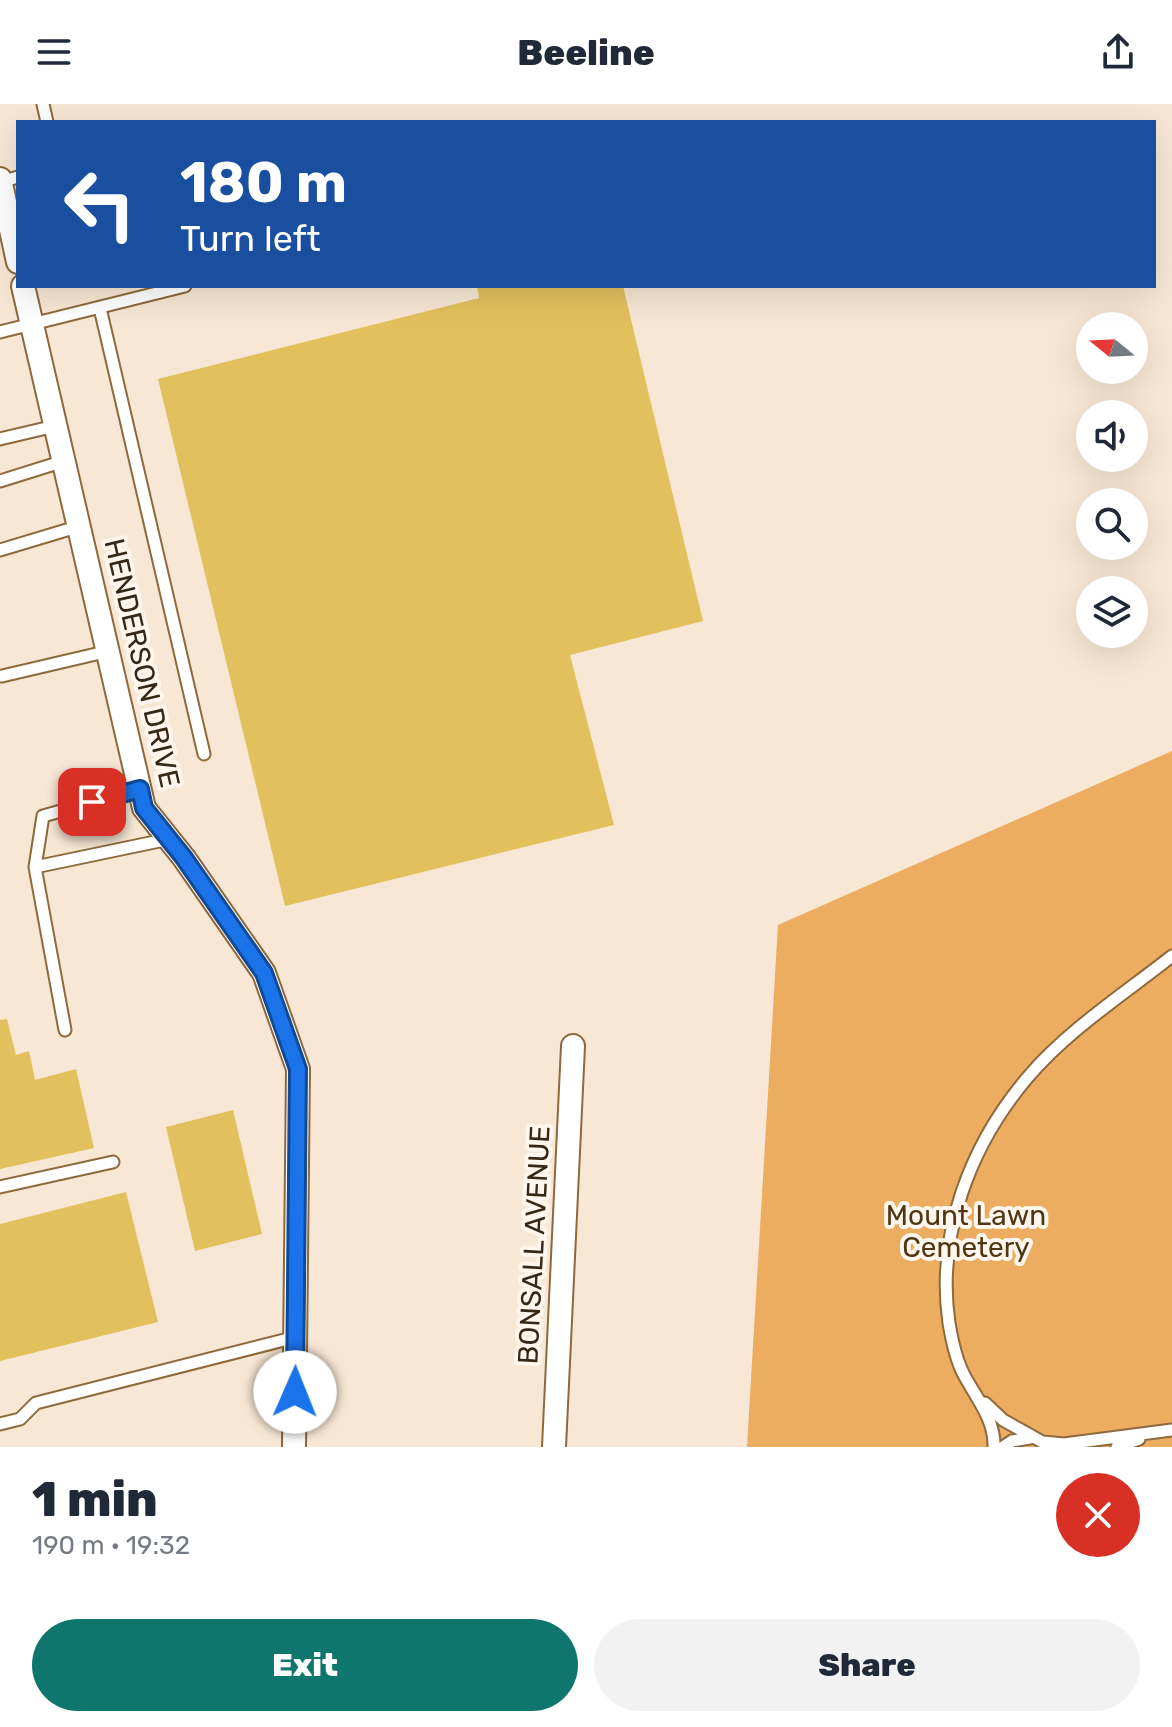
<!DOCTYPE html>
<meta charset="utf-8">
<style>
:root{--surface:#fff;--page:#f2f2f3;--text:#1f2937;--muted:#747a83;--accent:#0f766e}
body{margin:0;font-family:Rubik,sans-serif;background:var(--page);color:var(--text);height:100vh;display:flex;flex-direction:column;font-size:30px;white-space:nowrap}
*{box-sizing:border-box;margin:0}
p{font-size:26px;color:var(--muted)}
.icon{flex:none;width:44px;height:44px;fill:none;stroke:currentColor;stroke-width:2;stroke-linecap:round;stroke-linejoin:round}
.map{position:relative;height:1343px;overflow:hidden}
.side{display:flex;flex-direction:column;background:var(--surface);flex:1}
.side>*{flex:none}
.guide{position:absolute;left:16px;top:16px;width:1140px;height:168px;border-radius:0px;box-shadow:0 8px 32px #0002;background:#1a4fa0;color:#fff;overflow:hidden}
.needle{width:52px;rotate:288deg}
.buttons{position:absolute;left:1076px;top:208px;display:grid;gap:16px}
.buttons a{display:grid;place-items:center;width:72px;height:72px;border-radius:50%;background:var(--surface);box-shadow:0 8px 32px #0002;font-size:40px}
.pin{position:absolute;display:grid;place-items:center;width:68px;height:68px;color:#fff;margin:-34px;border-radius:16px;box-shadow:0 4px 12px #0006}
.me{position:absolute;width:88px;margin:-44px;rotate:1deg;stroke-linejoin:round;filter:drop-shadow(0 0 6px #0008)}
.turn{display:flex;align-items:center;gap:28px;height:168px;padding:0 32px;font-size:36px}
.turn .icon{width:104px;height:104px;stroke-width:2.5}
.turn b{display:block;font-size:56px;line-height:68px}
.round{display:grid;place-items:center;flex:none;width:84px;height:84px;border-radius:42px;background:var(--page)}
.head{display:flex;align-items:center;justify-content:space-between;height:136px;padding:0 32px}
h1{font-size:48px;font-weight:800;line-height:60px}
.primary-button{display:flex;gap:16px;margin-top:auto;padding:16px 32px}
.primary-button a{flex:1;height:92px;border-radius:48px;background:var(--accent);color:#fff;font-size:32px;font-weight:800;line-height:92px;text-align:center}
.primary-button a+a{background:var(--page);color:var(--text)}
header{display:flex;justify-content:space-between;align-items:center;height:104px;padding:0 32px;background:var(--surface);font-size:36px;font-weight:800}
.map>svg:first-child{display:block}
</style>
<header><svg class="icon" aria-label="menu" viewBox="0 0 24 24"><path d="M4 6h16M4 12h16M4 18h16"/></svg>Beeline<svg class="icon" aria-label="share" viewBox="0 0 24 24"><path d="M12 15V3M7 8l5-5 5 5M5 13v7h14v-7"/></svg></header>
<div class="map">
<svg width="1172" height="1343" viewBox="0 0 1172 1343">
<rect width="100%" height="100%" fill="#f8e7d4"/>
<path fill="#ecad61" d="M1172 647V1343H747L778 821Z"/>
<path fill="#e2c05d" d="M477 182H623L703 517 570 551 614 721 285 802 158 275 479 194Z
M7 915 16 951 29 947 35 976 76 965 94 1044 0 1065V916Z
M233 1006 262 1130 195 1147 166 1023Z
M126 1088 158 1218 0 1257V1120Z"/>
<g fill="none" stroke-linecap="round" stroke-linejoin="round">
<g stroke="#8e693c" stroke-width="15">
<path id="service" d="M43 0 47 18
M1 78 18 73
M100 204 204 650
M0 228 185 182
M0 335 55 322
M0 377 64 357
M0 446 80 422
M2 572 109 547
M35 763 43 712 140 685
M65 926 35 763 169 735
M0 1083 113 1058
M985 1299 1003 1316 1046 1340
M0 1320 20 1315 36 1299 296 1233
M1043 1338 1064 1340 1172 1326
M994 1343C995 1316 977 1295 964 1271 956 1256 952 1237 949 1219 936 1131 970 1041 1028 973 1068 926 1124 890 1172 852
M1003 1343 1012 1337 1030 1334
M1117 1343 1139 1335"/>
</g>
<g stroke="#8e693c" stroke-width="26">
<path id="minor" d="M0 75 18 158
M23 182 144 704 184 754 264 869 298 965 294 1343
M554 1343 573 942"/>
</g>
<use href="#service" stroke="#fff" stroke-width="11"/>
<use href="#minor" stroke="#fff" stroke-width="22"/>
</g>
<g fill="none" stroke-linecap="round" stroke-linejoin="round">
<g stroke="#114b97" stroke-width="20">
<path id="route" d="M92 698 140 685 144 704 184 754 264 869 298 965 295 1288"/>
</g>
<use href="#route" stroke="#1a73e8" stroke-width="14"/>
</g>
<g text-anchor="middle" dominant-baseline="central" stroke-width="8" stroke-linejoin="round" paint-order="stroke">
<g font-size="28" fill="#372714" stroke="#fff6ed">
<text transform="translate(142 559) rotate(77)">HENDERSON DRIVE</text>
<text transform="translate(534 1141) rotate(-87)">BONSALL AVENUE</text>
</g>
<g font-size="28" fill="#513614" stroke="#fff6ed">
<text x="966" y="1111">Mount Lawn<tspan x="966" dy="32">Cemetery</tspan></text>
</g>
</g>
</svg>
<div class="buttons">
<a><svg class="needle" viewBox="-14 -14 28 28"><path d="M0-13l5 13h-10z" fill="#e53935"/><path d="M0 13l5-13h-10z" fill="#747a83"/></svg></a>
<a><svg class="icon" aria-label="sound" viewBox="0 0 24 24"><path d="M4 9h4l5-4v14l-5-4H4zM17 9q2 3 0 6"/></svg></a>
<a><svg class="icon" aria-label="search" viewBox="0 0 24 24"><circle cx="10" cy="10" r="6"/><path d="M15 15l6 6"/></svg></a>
<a><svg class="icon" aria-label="layers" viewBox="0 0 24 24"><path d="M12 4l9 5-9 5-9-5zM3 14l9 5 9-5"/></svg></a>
</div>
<div class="pin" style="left:92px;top:698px;background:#d93025"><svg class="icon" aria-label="arrive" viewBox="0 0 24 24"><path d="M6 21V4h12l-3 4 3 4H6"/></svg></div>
<svg class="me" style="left:295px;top:1288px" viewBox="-20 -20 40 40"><circle r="19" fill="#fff"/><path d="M0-13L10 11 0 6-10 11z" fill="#1a73e8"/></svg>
<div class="guide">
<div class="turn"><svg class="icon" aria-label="left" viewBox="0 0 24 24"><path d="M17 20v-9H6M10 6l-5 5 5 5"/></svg><div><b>180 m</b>Turn left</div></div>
</div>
</div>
<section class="side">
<div class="head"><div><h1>1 min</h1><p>190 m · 19:32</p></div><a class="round" style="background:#d93025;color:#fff"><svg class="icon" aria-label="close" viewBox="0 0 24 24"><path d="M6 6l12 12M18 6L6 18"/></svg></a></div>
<div class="primary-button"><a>Exit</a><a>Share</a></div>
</section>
